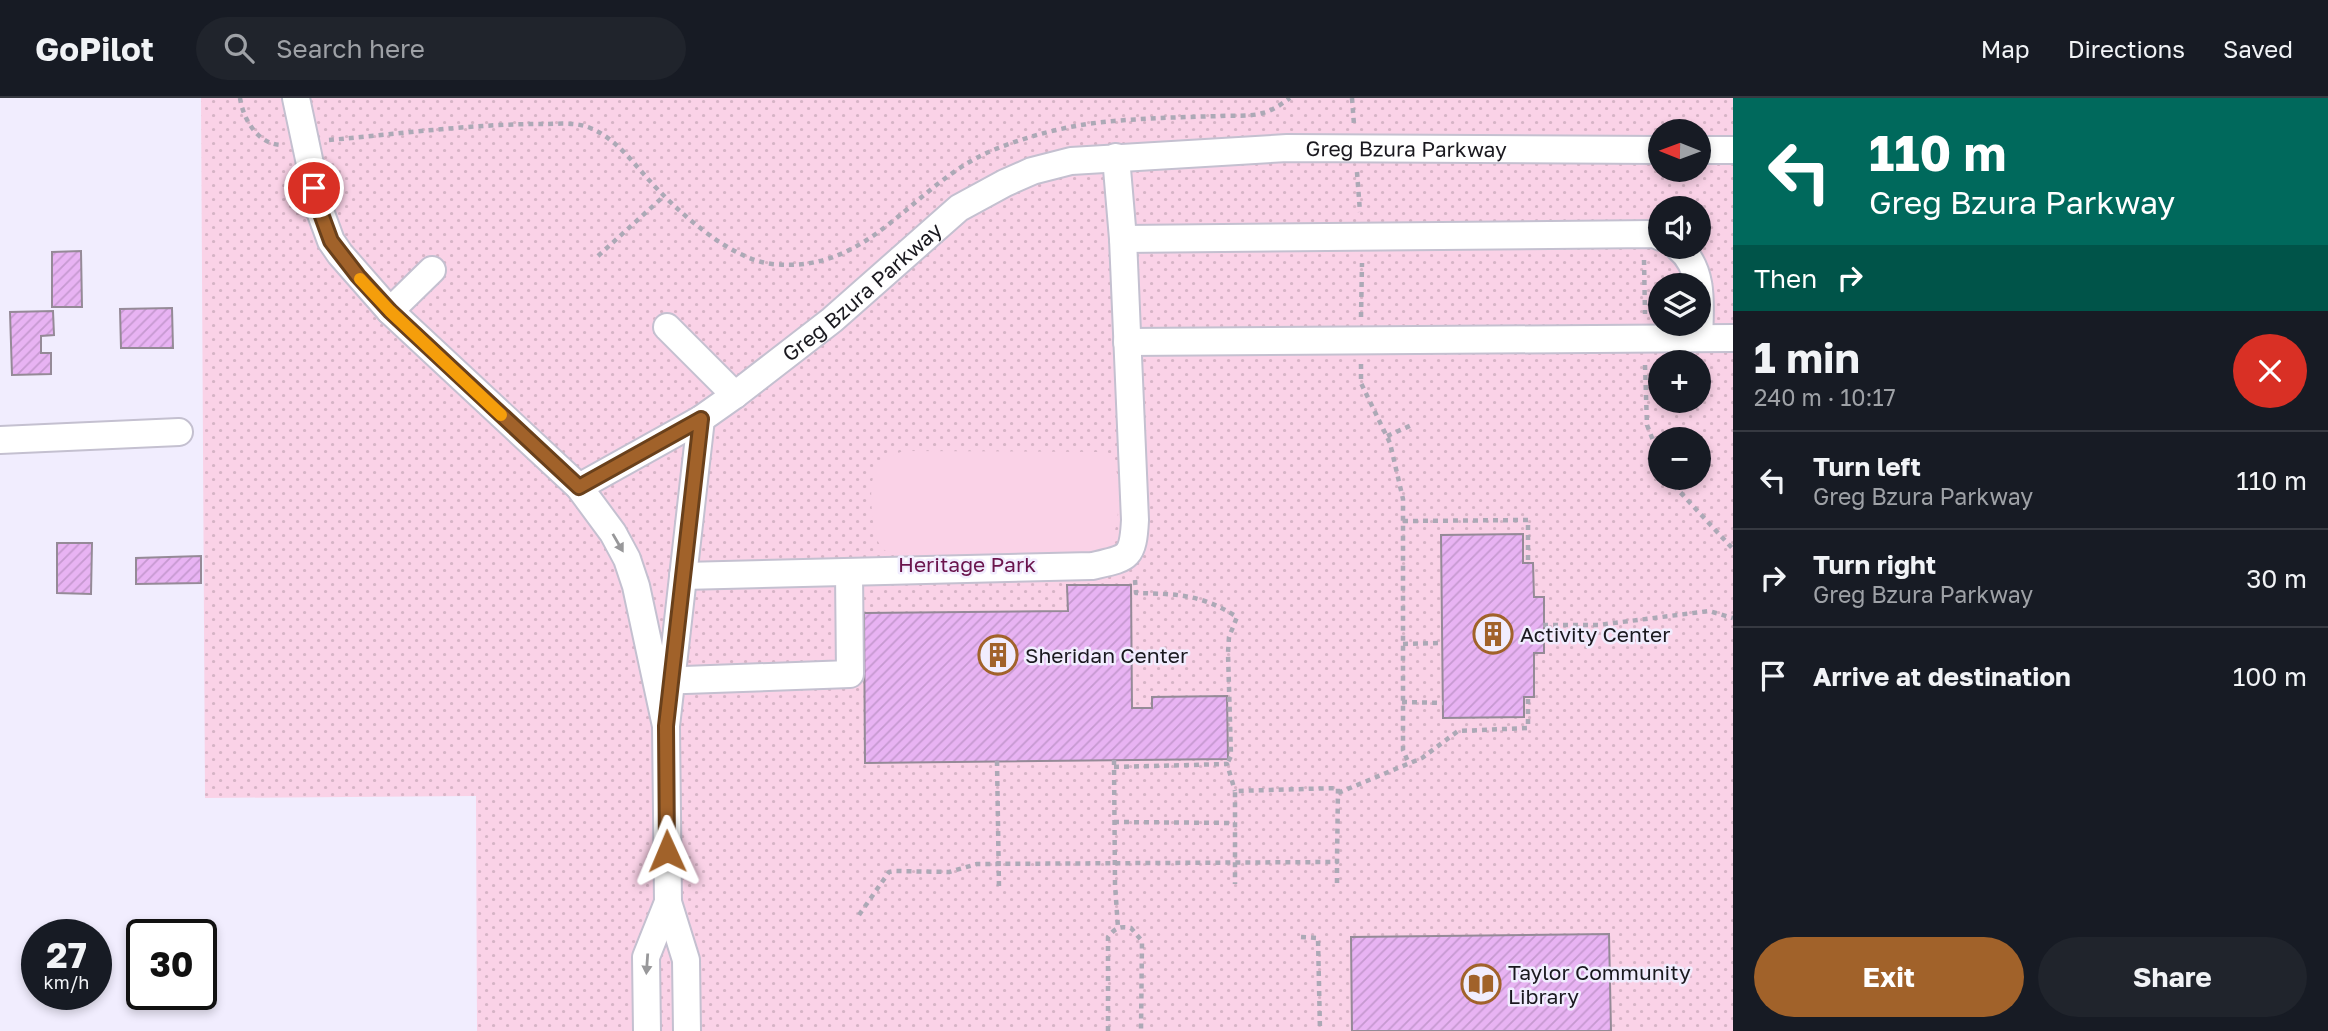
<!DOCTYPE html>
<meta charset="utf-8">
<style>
:root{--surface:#171b24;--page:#20242c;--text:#f1f3f6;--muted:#9ea1a6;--line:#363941;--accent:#a1622a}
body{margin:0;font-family:"Golos Text",sans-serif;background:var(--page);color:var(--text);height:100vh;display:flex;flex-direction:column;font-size:26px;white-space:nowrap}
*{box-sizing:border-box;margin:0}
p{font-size:23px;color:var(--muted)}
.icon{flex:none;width:38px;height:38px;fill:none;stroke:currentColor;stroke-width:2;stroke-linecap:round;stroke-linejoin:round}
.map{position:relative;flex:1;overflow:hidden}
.drawer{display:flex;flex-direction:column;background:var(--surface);width:595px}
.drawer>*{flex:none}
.banner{background:#00695c;color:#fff;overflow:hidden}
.needle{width:46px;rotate:271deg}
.controls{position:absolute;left:1648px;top:21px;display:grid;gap:14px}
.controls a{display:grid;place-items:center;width:63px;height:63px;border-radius:50%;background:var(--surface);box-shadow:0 4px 10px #0003;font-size:35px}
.speed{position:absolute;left:21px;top:821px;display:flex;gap:14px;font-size:35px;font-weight:700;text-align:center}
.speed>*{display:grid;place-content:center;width:91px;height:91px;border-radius:50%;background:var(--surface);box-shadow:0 4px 10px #0003;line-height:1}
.speed small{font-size:18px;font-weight:400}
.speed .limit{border:4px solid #111;border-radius:10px;background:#fff;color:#111}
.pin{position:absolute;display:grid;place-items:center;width:60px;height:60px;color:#fff;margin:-30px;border:4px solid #fff;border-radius:50%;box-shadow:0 2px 7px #0007}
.me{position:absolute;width:77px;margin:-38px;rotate:359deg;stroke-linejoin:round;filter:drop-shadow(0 0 5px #0008)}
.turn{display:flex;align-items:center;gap:24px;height:147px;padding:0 21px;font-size:32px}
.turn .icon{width:91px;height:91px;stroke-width:2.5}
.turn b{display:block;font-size:49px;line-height:60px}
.then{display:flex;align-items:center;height:66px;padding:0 21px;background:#0003;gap:14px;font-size:26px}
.round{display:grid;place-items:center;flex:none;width:74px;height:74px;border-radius:37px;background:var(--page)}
.head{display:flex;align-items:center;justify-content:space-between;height:119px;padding:0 21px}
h1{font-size:42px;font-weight:700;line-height:52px}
.button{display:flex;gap:14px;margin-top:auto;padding:14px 21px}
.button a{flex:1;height:80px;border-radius:42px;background:var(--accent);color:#fff;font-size:28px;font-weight:700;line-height:80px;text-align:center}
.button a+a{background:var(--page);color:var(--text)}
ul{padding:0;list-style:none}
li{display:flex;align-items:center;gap:21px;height:98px;padding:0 21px;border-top:2px solid var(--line)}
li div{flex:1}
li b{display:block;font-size:26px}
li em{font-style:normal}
header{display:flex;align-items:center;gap:42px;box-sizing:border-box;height:98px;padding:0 35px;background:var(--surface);border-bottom:2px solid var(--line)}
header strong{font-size:33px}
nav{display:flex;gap:38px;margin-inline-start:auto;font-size:24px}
.search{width:490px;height:63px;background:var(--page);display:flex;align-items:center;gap:18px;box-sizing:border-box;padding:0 24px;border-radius:38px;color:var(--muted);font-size:26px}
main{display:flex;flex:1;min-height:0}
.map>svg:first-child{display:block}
</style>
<header>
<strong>GoPilot</strong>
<div class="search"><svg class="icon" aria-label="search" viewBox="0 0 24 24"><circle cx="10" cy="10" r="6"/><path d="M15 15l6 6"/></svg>Search here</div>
<nav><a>Map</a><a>Directions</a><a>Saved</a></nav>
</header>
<main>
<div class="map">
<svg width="1733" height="933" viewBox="0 0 1733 933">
<defs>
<pattern id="grass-dots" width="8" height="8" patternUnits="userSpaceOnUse" patternTransform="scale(1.75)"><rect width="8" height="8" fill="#fad2e7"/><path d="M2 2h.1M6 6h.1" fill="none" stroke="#d6b4c6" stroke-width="1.8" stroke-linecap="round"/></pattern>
<pattern id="building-hatch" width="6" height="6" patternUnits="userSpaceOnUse" patternTransform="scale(1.75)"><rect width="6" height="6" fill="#e8b3f3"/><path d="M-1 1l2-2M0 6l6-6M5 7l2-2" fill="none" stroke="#c699d0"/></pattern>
</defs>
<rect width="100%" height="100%" fill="#f1edfe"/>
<path fill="url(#grass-dots)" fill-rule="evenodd" d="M201 0H1733V933H477L476 698 205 700ZM1661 33H1699V72H1661ZM1661 110H1699V149H1661ZM1661 187H1699V226H1661ZM1661 264H1699V303H1661ZM1661 341H1699V380H1661Z"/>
<path fill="#fad2e7" d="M903 353 1102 354C1105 356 1109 357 1111 360 1123 374 1120 430 1110 445 1104 453 1096 455 1086 458L903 460C897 458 889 456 883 451 872 442 868 390 874 377 879 364 890 358 903 353Z"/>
<path fill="url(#building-hatch)" stroke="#958a97" stroke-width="2" d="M81 153 82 209H52V154Z
M172 210 173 250H121L120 211Z
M53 213 54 237 41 238V255H51V276L12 277 10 214Z
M1523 436V465H1533L1534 499H1544V555H1534V599H1524V619L1443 620 1441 437Z
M57 445H92L91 496 57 495Z
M201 458V485L136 486V460Z
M1067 487H1131L1132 610H1152V599L1227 598 1228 661 865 665 864 515 1068 513Z
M1609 836 1611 933H1352L1351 839Z"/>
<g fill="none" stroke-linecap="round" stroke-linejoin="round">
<g stroke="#c4c0d0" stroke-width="30">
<g id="minor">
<path d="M296 0 320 113 331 143 340 156 390 213 579 389 613 435 627 461 636 488 666 628"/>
<path d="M1699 52H1733"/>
<path d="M1123 141 1654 136 1661 139"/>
<path d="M1678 149C1705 171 1700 209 1699 240"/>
<path d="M390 213 432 172"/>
<path d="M667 229 735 297"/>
<path d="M1127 244 1733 240"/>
<path d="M0 342 179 334"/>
<path id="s1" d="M579 389 701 321 735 297 832 222 959 110 1005 85 1032 73 1071 63 1287 50 1661 52"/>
<path d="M683 478 1092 468C1128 460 1133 461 1135 422L1123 141 1116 59"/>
<path d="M657 583 850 576 849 474"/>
<path d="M647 933 646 859 668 804"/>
<path d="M687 933 686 862 668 804 666 628 701 321"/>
</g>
</g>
<path stroke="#aca9b6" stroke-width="4.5" stroke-dasharray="5 5" stroke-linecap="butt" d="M240 0C243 21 258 47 282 47
M1352 0 1354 27
M329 42C399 36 471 26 541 26 556 26 574 24 588 29 614 39 630 61 648 81 676 112 729 161 772 166 875 177 914 80 1001 49 1037 35 1076 26 1114 23 1150 20 1185 19 1220 18 1233 17 1250 19 1263 15 1272 13 1283 5 1290 0
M1357 74 1360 114
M598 158 664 98
M1644 162 1645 216
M1361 219 1362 165
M1361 266V285L1390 345 1403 401V652L1409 666
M1645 267 1647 327 1661 363
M1387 338 1414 326
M1667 380 1733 451
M1403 423 1528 422V465
M1135 482 1136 495C1177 496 1201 496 1237 519L1229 539 1228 555 1231 658 1227 666
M1543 527H1598L1709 513 1733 520
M1403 546 1442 545
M1402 604 1443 605
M1114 662 1115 787 1118 830
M997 663 999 790
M1114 669 1227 666 1235 693
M1338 695 1422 660 1458 633 1528 630V599
M1114 724 1235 725
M1337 785V764
M859 817 889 774 895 773 949 774 977 766 1337 764 1338 690 1235 693V786
M1301 839 1318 840 1320 933
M1108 933V839C1115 830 1119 828 1131 830L1142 843 1141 933"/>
<use href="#minor" stroke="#fff" stroke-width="26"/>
</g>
<defs><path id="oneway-solid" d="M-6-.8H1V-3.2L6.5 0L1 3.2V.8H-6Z" transform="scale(1.75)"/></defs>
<g fill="#98989a">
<use href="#oneway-solid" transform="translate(618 445) rotate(60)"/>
<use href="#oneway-solid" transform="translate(647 866) rotate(94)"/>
</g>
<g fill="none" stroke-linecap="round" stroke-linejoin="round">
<g stroke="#69401b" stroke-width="18">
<path id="route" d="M314 90 320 113 331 143 358 178 390 213 579 389 701 321 666 628 667 753"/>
</g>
<use href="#route" stroke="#a1622a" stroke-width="12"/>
<path stroke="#f59e0b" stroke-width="12" d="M360 181 390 213 501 317"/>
</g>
<defs>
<g id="building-ring" transform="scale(2.0125)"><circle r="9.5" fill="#f1edfe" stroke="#a1622a" stroke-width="1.5"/><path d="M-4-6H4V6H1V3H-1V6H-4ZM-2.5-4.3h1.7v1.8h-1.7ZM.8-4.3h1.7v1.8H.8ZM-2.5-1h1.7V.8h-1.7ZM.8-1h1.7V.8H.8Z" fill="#a1622a"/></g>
<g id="library-ring" transform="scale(2.0125)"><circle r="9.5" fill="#f1edfe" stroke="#a1622a" stroke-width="1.5"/><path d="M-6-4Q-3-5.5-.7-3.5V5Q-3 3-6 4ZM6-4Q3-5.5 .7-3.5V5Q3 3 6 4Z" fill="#a1622a"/></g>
</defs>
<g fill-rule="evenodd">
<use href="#building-ring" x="1493" y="536"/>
<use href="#building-ring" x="998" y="557"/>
<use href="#library-ring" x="1481" y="886"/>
</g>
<g text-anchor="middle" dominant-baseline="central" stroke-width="5" stroke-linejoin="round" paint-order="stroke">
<g font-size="21" fill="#1a191f" stroke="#f1edfe">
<text stroke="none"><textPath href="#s1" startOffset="931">Greg Bzura Parkway</textPath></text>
<text stroke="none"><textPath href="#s1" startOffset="345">Greg Bzura Parkway</textPath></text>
</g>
<g font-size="21" fill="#6a144d" stroke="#f1edfe">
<text x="967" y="466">Heritage Park</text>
</g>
<g font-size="21" fill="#1a191f" stroke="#f1edfe" text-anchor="start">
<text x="1520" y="536">Activity Center</text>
<text x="1025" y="557">Sheridan Center</text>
<text x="1508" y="874">Taylor Community<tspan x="1508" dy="24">Library</tspan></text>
</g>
</g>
</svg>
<div class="controls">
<a><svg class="needle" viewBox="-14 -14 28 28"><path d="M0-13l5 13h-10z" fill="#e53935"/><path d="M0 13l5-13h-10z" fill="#9ea1a6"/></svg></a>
<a><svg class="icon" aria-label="sound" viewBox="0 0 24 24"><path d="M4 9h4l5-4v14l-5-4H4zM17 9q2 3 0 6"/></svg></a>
<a><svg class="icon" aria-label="layers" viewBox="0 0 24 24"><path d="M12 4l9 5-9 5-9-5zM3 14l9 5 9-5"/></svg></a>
<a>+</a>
<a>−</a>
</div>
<div class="speed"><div>27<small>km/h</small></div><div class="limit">30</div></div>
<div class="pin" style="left:314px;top:90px;background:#d93025"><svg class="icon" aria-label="arrive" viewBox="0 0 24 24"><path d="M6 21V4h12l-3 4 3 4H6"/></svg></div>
<svg class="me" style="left:667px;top:753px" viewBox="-20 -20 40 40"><path d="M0-17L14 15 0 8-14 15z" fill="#a1622a" stroke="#fff" stroke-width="4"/></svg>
</div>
<section class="drawer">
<div class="banner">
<div class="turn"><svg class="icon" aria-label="left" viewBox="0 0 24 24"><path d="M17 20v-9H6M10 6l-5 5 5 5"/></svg><div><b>110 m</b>Greg Bzura Parkway</div></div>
<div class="then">Then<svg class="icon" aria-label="right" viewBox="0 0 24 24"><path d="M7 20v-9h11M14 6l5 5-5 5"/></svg></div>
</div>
<div class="head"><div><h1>1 min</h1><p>240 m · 10:17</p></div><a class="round" style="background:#d93025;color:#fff"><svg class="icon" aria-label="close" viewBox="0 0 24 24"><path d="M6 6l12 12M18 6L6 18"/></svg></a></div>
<ul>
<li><svg class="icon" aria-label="left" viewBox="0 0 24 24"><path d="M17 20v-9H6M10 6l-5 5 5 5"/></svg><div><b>Turn left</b><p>Greg Bzura Parkway</p></div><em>110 m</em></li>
<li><svg class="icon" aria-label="right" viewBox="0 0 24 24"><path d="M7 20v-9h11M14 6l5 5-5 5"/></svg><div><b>Turn right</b><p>Greg Bzura Parkway</p></div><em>30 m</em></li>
<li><svg class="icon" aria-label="arrive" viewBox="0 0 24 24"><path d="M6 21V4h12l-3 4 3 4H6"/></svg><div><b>Arrive at destination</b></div><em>100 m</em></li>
</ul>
<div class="button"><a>Exit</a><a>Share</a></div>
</section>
</main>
